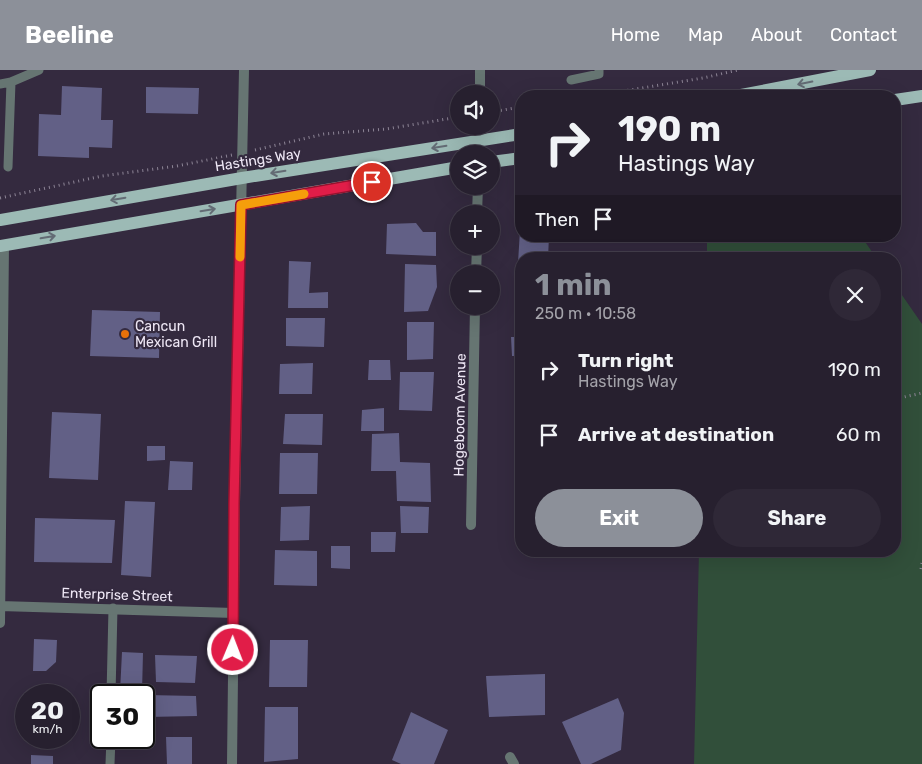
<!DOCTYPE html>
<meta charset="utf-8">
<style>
:root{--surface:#27202f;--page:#2f2837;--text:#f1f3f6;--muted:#a4a3aa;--line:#433e4b;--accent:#8c9099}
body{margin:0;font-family:Rubik,sans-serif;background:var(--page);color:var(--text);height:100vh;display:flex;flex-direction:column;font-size:19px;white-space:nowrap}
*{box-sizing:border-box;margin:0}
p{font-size:16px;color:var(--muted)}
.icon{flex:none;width:28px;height:28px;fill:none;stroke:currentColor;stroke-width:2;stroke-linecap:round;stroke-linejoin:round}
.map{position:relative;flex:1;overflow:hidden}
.sheet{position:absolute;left:515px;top:182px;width:386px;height:305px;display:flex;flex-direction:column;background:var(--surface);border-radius:20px;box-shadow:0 5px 20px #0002,0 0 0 1px var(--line)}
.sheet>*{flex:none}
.banner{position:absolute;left:515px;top:20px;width:386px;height:152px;border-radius:20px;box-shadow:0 5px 20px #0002,0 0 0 1px var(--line);background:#27202f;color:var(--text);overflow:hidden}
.tools{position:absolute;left:450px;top:15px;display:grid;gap:10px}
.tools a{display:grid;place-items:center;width:50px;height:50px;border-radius:50%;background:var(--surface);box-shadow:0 5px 20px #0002,0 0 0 1px var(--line);font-size:25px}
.speed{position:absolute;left:15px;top:614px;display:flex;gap:10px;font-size:25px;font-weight:700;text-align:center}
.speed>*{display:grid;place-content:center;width:65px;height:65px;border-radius:50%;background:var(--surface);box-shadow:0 5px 20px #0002,0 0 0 1px var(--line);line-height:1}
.speed small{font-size:12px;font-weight:400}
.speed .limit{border:2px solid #111;border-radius:8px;background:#fff;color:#111}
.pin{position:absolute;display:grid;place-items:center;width:42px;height:42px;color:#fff;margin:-21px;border:2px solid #fff;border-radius:50%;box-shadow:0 1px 5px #0007}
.me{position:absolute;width:55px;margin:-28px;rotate:1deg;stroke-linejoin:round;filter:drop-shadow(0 0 4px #0008)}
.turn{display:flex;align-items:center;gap:18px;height:105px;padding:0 20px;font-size:22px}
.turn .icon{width:65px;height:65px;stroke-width:2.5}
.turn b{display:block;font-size:35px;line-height:42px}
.then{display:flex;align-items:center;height:48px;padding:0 20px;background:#0003;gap:10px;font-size:19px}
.round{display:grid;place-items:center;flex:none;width:52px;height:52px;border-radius:26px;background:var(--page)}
.headline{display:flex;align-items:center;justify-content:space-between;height:85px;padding:0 20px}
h1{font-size:30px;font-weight:700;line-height:38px;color:var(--accent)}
.action{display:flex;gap:10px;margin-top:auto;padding:10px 20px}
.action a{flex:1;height:58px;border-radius:30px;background:var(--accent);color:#fff;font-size:20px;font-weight:700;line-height:58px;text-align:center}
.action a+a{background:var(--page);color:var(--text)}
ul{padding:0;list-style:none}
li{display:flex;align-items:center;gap:15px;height:65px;padding:0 20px}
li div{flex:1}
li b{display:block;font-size:19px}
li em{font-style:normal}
header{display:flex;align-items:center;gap:30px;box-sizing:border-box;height:70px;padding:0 25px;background:var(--accent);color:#fff}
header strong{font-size:24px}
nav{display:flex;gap:28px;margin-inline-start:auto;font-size:18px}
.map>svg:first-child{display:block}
</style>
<header>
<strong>Beeline</strong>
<nav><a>Home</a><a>Map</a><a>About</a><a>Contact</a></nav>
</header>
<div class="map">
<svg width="922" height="694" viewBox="0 0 922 694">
<rect width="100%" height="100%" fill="#342a3f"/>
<path fill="#314f3a" d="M707 166H861L877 189H707Z
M895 215 922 254V694H694L699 481H895Z"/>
<path fill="#626086" d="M62 16 102 18 101 50H113L112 78 89 77V88L38 86 39 44 61 45Z
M146 17 199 18 198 44 146 43Z
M416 153 423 162H436V186L386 184 387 154Z
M520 160H521V166H549L548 189H521V193H518Z
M289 191 311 192 309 223 328 222V238H288Z
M405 194 436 195 437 217 428 241 404 242Z
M520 209H521V240H517Z
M92 240 160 242 159 288 90 286Z
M286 248H325L324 277 286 276Z
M407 252H434L433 289 407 290Z
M511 267H521V286H512Z
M369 290H390L391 310H368Z
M313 293 312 324H279L280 294Z
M400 302H434L432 341 399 340Z
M516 302H521V336H516Z
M384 338V361H361L362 340Z
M515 341H521V362H515Z
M52 342 101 344 98 410 49 408Z
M285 344H323L322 375 283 374Z
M399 363 400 392 430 393 431 432 397 431 396 401H371L372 364Z
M147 376H165V390L147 391Z
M280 383H318L317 424H279Z
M170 391 193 392 192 420H168Z
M519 396H521V433H517Z
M125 431 155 432 151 507 121 505Z
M310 436 309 470 280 471 281 437Z
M400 436 429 437 428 463H401Z
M35 448 115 450 112 493 34 492Z
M371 462H396L395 482H371Z
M331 476H350V499L331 498Z
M275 480 317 481V516L274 515Z
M34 569 57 570 56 592 46 601H33Z
M270 570H308L307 617H269Z
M122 582 143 583 142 622H120Z
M155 585 197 586 195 613 156 612Z
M545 604V645L489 647 486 606Z
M147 625 196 626 197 646 147 647Z
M618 628 624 643 621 680 591 694H581L562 652Z
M265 637H298V689L264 692Z
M411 642 448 660 434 694H401L392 690Z
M166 667H192V694H167Z
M29 668H55V674H29Z
M31 685 53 686V694H31Z"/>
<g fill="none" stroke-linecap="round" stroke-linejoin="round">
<path stroke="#8c8495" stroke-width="3" stroke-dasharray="1 4" stroke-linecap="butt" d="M593 26 703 8 738 0
M491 42 521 37
M255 80 324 64 386 59 459 47
M0 128 102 106 177 96 232 85
M895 329 922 323
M921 499 922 493"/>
<path stroke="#667572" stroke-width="9" d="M571 10 599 4V0
M0 14 11 12 39 0
M8 97 11 12
M111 625 113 538
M110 694 111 668"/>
<path stroke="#667572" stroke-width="10" d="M480 0V23
M477 71V84
M477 144 478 116
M476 204 477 176
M471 455 475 236
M0 536 234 543
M0 553 4 175
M510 687 514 694
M232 694 235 433 244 0"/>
<path stroke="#9cbab5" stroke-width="12" d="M736 26 870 0
M895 30 922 26
M491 92 521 88
M0 150 242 108 521 64
M0 176 459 97"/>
</g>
<defs><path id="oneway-shaft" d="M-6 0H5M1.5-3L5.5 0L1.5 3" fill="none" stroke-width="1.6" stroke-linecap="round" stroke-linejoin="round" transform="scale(1.25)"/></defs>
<g stroke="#636b74">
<use href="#oneway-shaft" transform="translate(805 13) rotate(169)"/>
<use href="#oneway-shaft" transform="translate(439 77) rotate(171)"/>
<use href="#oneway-shaft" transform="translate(278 102) rotate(171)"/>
<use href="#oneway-shaft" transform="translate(118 129) rotate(170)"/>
<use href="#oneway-shaft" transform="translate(208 140) rotate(-9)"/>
<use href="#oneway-shaft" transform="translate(48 167) rotate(-10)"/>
</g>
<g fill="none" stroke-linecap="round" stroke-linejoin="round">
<g stroke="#92132f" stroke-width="12">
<path id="route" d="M233 580 234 433 241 135 372 112"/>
</g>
<use href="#route" stroke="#e11d48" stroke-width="9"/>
<path stroke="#f59e0b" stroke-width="9" d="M240 187 241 135 304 124"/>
</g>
<circle fill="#e8710a" stroke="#342a3f" stroke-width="2" cx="125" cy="264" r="5"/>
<g text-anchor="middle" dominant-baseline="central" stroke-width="4.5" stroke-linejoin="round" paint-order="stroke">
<g font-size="14" fill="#eee7f5" stroke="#342a3f">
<text transform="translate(258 90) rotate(-9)">Hastings Way</text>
<text transform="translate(460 345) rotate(-89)">Hogeboom Avenue</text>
<text transform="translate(117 525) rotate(2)">Enterprise Street</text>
</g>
<g font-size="14" fill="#eee7f5" stroke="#342a3f" text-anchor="start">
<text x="135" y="256">Cancun<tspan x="135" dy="16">Mexican Grill</tspan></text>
</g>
</g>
</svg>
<div class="tools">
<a><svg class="icon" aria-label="sound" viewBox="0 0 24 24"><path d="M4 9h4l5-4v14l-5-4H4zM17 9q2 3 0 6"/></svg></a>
<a><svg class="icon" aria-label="layers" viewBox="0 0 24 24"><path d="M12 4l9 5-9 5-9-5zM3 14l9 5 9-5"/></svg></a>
<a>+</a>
<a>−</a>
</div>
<div class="speed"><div>20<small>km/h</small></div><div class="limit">30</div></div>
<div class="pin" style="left:372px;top:112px;background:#d93025"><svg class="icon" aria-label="arrive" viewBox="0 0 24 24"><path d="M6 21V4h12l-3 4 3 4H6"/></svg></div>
<svg class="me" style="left:233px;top:580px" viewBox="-20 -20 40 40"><circle r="17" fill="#e11d48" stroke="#fff" stroke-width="3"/><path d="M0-11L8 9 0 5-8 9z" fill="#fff"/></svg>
<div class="banner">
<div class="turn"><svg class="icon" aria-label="right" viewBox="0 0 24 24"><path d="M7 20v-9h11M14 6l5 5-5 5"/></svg><div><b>190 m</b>Hastings Way</div></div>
<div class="then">Then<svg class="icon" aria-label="arrive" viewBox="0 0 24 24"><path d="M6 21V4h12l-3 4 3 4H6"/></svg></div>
</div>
<section class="sheet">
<div class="headline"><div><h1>1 min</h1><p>250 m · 10:58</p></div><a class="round"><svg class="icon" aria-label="close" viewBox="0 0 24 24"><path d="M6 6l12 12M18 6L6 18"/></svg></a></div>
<ul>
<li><svg class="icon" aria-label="right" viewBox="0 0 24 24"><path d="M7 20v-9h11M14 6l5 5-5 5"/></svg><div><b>Turn right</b><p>Hastings Way</p></div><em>190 m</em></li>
<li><svg class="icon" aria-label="arrive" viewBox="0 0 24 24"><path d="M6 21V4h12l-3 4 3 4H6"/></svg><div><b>Arrive at destination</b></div><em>60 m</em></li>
</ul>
<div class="action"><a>Exit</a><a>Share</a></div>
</section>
</div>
